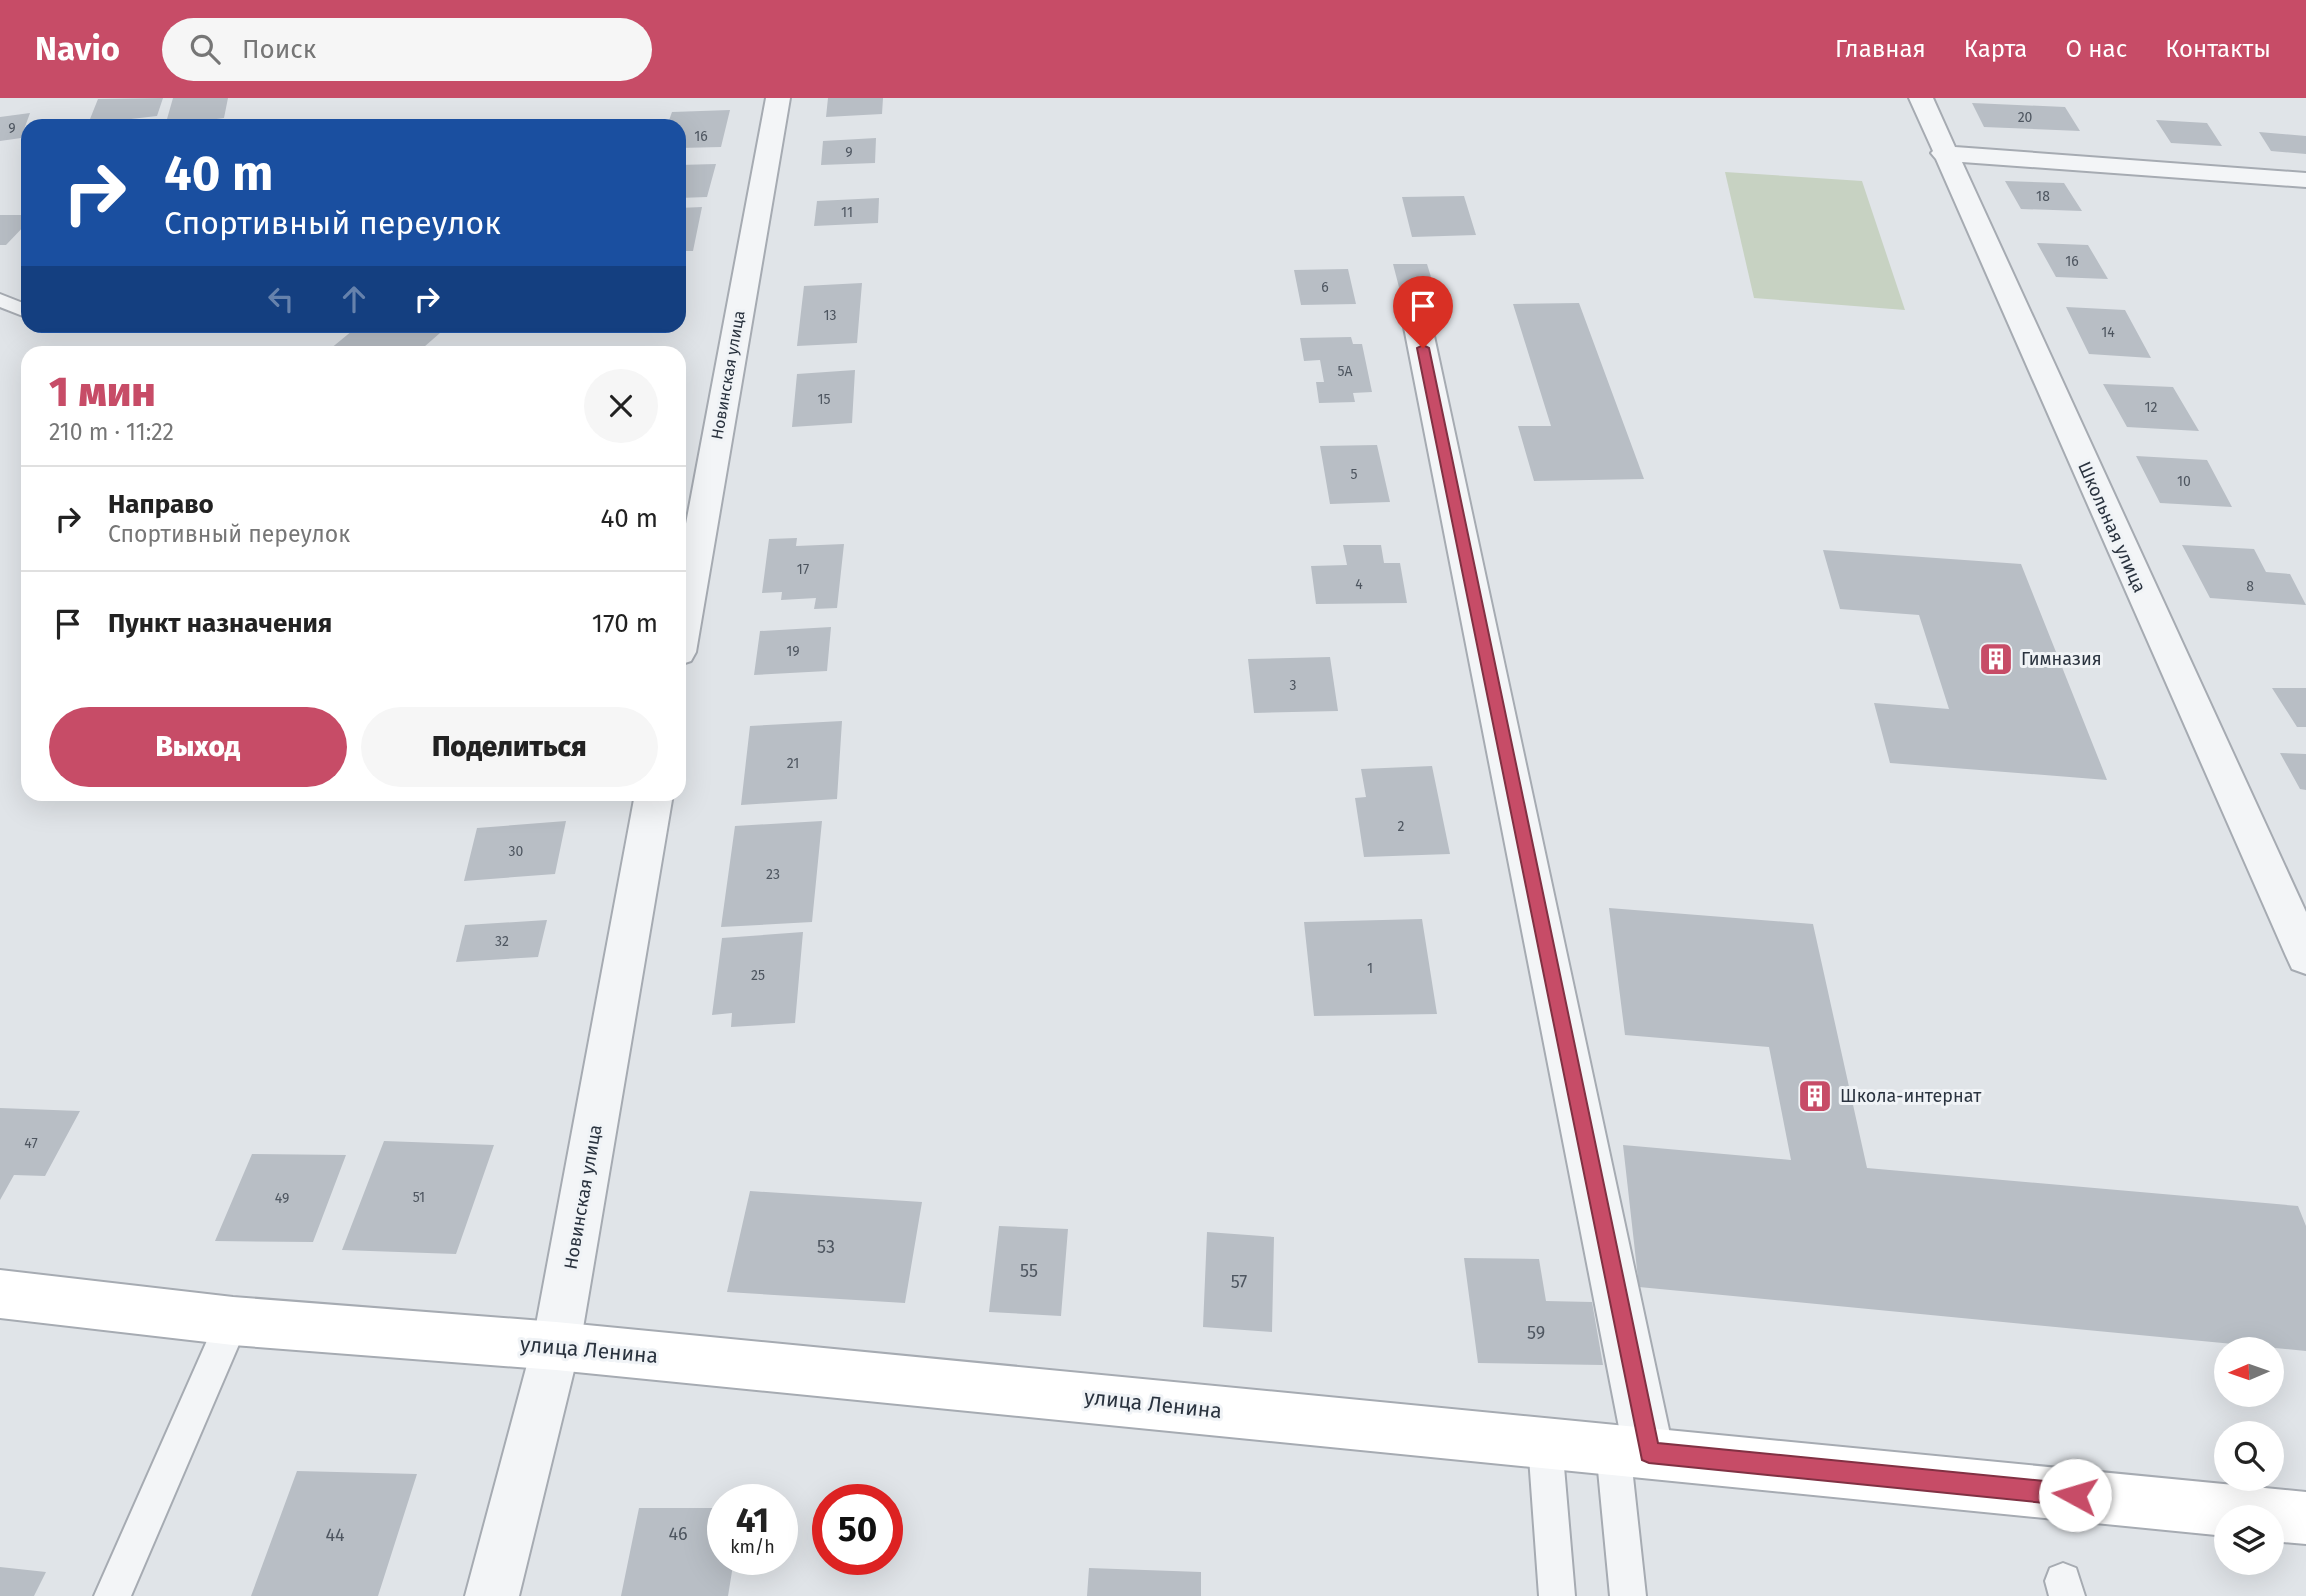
<!DOCTYPE html>
<html lang="ru">
<meta charset="utf-8">
<style>
:root{--surface:#fff;--page:#f6f6f6;--text:#222;--muted:#767676;--line:#e0e0e0;--accent:#c74c67}
body{margin:0;font-family:"Fira Sans",sans-serif;background:var(--page);color:var(--text);height:100vh;display:flex;flex-direction:column;font-size:26px;white-space:nowrap}
*{box-sizing:border-box;margin:0}
p{font-size:23px;color:var(--muted)}
.icon{flex:none;width:38px;height:38px;fill:none;stroke:currentColor;stroke-width:2;stroke-linecap:round;stroke-linejoin:round}
.map{position:relative;flex:1;overflow:hidden}
.drawer{position:absolute;left:21px;top:248px;width:665px;height:455px;display:flex;flex-direction:column;background:var(--surface);border-radius:21px;box-shadow:0 7px 28px #0002}
.drawer>*{flex:none}
.top-card{position:absolute;left:21px;top:21px;width:665px;height:214px;border-radius:21px;box-shadow:0 7px 28px #0002;background:#1a4fa0;color:#fff;overflow:hidden}
.needle{width:46px;rotate:268deg}
.fabs{position:absolute;left:2214px;top:1239px;display:grid;gap:14px}
.fabs a{display:grid;place-items:center;width:70px;height:70px;border-radius:50%;background:var(--surface);box-shadow:0 7px 28px #0002;font-size:35px}
.speed{position:absolute;left:707px;top:1386px;display:flex;gap:14px;font-size:35px;font-weight:700;text-align:center}
.speed>*{display:grid;place-content:center;width:91px;height:91px;border-radius:50%;background:var(--surface);box-shadow:0 7px 28px #0002;line-height:1}
.speed small{font-size:18px;font-weight:400}
.speed .limit{border:10px solid #d22;background:#fff;color:#111}
.pin{position:absolute;display:grid;place-items:center;width:60px;height:60px;color:#fff;margin:-72px -30px;border-radius:50% 50% 50% 0;rotate:-45deg;box-shadow:0 0 7px #0007}
.pin .icon{rotate:45deg}
.me{position:absolute;width:77px;margin:-38px;rotate:276deg;stroke-linejoin:round;filter:drop-shadow(0 0 5px #0008)}
.turn{display:flex;align-items:center;gap:24px;height:147px;padding:0 28px;font-size:32px}
.turn .icon{width:91px;height:91px;stroke-width:2.5}
.turn b{display:block;font-size:49px;line-height:60px}
.lanes{display:flex;align-items:center;height:66px;padding:0 28px;background:#0003;justify-content:center;gap:35px;direction:ltr}
.lanes .off{opacity:.35}
.round{display:grid;place-items:center;flex:none;width:74px;height:74px;border-radius:37px;background:var(--page)}
.headline{display:flex;align-items:center;justify-content:space-between;height:119px;padding:0 28px}
h1{font-size:42px;font-weight:800;line-height:52px;color:var(--accent)}
.action{display:flex;gap:14px;margin-top:auto;padding:14px 28px}
.action a{flex:1;height:80px;border-radius:42px;background:var(--accent);color:#fff;font-size:28px;font-weight:800;line-height:80px;text-align:center}
.action a+a{background:var(--page);color:var(--text)}
ul{padding:0;list-style:none}
li{display:flex;align-items:center;gap:21px;height:105px;padding:0 28px;border-top:2px solid var(--line)}
li div{flex:1}
li b{display:block;font-size:26px}
li em{font-style:normal}
header{display:flex;align-items:center;gap:42px;box-sizing:border-box;height:98px;padding:0 35px;background:var(--accent);color:#fff}
header strong{font-size:33px}
nav{display:flex;gap:38px;margin-inline-start:auto;font-size:24px}
.search{width:490px;height:63px;background:var(--page);display:flex;align-items:center;gap:18px;box-sizing:border-box;padding:0 24px;border-radius:38px;color:var(--muted);font-size:26px}
.map>svg:first-child{display:block}
</style>
<header>
<strong>Navio</strong>
<div class="search"><svg class="icon" aria-label="search" viewBox="0 0 24 24"><circle cx="10" cy="10" r="6"/><path d="M15 15l6 6"/></svg>Поиск</div>
<nav><a>Главная</a><a>Карта</a><a>О нас</a><a>Контакты</a></nav>
</header>
<div class="map">
<svg width="2306" height="1498" viewBox="0 0 2306 1498">
<rect width="100%" height="100%" fill="#e0e4e8"/>
<path fill="#c7d2c2" d="M1725 74 1862 83 1905 212 1754 200Z"/>
<path fill="#b8bec5" d="M163 0 157 18 88 26 98 1Z
M173 0H228L224 20 165 28Z
M828 0H883L882 16 826 19Z
M1972 5 2065 9 2080 33 1984 29Z
M730 12 721 49 679 50V28H667L672 14Z
M30 15 21 40 0 43V19Z
M2156 22 2207 25 2222 48 2171 45Z
M2259 34 2306 38V56L2271 53Z
M876 40 875 65 821 67 823 43Z
M716 66 707 99 679 100V67Z
M2005 83 2064 85 2082 113 2021 111Z
M1464 98 1476 137 1412 139 1402 99Z
M879 100 878 125 814 128 817 103Z
M702 109 693 153H679V110Z
M0 117H28V124L6 147H0Z
M2037 145 2088 147 2108 181 2056 179Z
M1393 166H1427L1435 192 1400 193Z
M1348 171 1356 206 1301 207 1294 172Z
M862 185 857 245 797 248 804 188Z
M1579 205 1644 381 1534 383 1518 328H1551L1513 206Z
M2066 209 2125 212 2151 260 2089 256Z
M358 228H448L416 256H324Z
M1351 239 1353 246H1362L1372 294 1353 295 1355 304 1319 305 1316 284H1324L1320 262 1304 263 1300 240Z
M855 272 852 325 792 329 797 276Z
M2103 286 2173 289 2199 333 2127 329Z
M1377 347 1390 404 1330 406 1320 348Z
M2136 358 2207 362 2232 409 2160 405Z
M797 440 796 448 844 446 837 510 814 511 816 500 781 502 782 494 762 495 769 441Z
M1343 447H1381L1384 465H1400L1407 505 1316 506 1311 468 1347 467Z
M2182 447 2254 451 2266 474 2290 476 2306 507 2210 500Z
M1823 452 2021 466 2107 682 1890 665 1874 605 1949 611 1919 517 1840 511Z
M831 529 827 573 754 577 760 533Z
M1330 559 1338 613 1254 615 1248 561Z
M2272 590H2306V629H2297Z
M842 623 837 701 741 707 750 628Z
M2280 655 2306 656V692L2300 691Z
M1432 668 1450 756 1364 759 1355 700 1366 699 1361 671Z
M566 723 555 776 464 783 477 730Z
M822 723 812 824 721 829 735 728Z
M1609 810 1813 826 1867 1070 2298 1108 2306 1128V1253L1639 1189 1623 1047 1791 1062 1769 949 1625 937Z
M1422 821 1437 916 1314 918 1304 824Z
M547 822 538 859 456 864 465 827Z
M803 834 795 925 731 929 732 915 712 917 722 840Z
M0 1010 80 1013 45 1078 14 1077 0 1102Z
M384 1043 494 1047 456 1156 342 1152Z
M252 1056 346 1057 313 1144 215 1143Z
M750 1093 922 1104 905 1205 727 1194Z
M999 1128 1068 1131 1061 1218 989 1214Z
M1207 1134 1274 1139 1272 1234 1203 1229Z
M1464 1160 1539 1161 1546 1203 1592 1204 1603 1267 1478 1265Z
M297 1373 417 1376 378 1498H251Z
M639 1410H723V1461H734L728 1498H621Z
M0 1469 46 1474 34 1498H0Z
M1089 1470 1201 1474V1498H1087Z"/>
<g fill="none" stroke-linecap="round" stroke-linejoin="round">
<g stroke="#a6abb2" stroke-width="4">
<path id="lane" d="M0 196 28 207V220L0 209Z
M233 1207 245 1211 249 1223 131 1498H94L221 1211Z
M1545 1328 1557 1333 1562 1345 1575 1498H1539L1528 1345 1533 1333Z
M1613 1334 1625 1339 1630 1351 1646 1498H1610L1596 1351 1601 1339Z
M2063 1465 2076 1470 2085 1498H2049L2045 1483 2050 1470Z"/>
</g>
<g stroke="#a6abb2" stroke-width="4">
<path id="street" d="M766 0H790L696 554 691 563 679 567V463Z
M1909 0H1933L1955 49 2306 75V89L1962 64 2306 814V876L2292 871 2286 858 1936 61 1931 55 1933 53Z
M1417 216 1427 218 1431 224 1674 1355 1667 1373 1649 1380 1631 1373 1624 1355 1403 224 1407 218Z
M635 696H673L580 1248 519 1498H465L532 1248Z"/>
</g>
<g stroke="#a6abb2" stroke-width="4">
<path id="secondary" d="M0 1172 233 1199 556 1224 2306 1394V1446L2272 1443V1419H2226V1438L556 1272 233 1247 0 1220Z"/>
</g>
<use href="#lane" fill="#f3f5f7" fill-rule="evenodd"/>
<use href="#street" fill="#f3f5f7" fill-rule="evenodd"/>
<use href="#secondary" fill="#fff" fill-rule="evenodd"/>
</g>
<path fill="#c74c67" stroke="#813143" stroke-width="2" d="M1423 247 1429 250 1658 1345 2075 1386 2083 1389 2086 1397 2083 1405 2075 1408 1649 1365 1642 1362 1417 250Z"/>
<defs>
<g id="building-square" transform="scale(1.75)"><rect x="-9" y="-9" width="18" height="18" rx="4" fill="#c74c67" stroke="#f0f3f6"/><path d="M-4-6H4V6H1V3H-1V6H-4ZM-2.5-4.3h1.7v1.8h-1.7ZM.8-4.3h1.7v1.8H.8ZM-2.5-1h1.7V.8h-1.7ZM.8-1h1.7V.8H.8Z" fill="#fff"/></g>
</defs>
<g fill-rule="evenodd">
<use href="#building-square" x="1996" y="561"/>
<use href="#building-square" x="1815" y="998"/>
</g>
<g text-anchor="middle" dominant-baseline="central" stroke-width="6" stroke-linejoin="round" paint-order="stroke">
<g font-size="14" fill="#4e5660">
<text x="2025" y="19">20</text>
<text x="12" y="30">9</text>
<text x="701" y="38">16</text>
<text x="849" y="54">9</text>
<text x="2043" y="98">18</text>
<text x="847" y="114">11</text>
<text x="2072" y="163">16</text>
<text x="1325" y="189">6</text>
<text x="830" y="217">13</text>
<text x="2108" y="234">14</text>
<text x="1345" y="273">5А</text>
<text x="824" y="301">15</text>
<text x="2151" y="309">12</text>
<text x="1354" y="376">5</text>
<text x="2184" y="383">10</text>
<text x="803" y="471">17</text>
<text x="1359" y="486">4</text>
<text x="2250" y="488">8</text>
<text x="793" y="553">19</text>
<text x="1293" y="587">3</text>
<text x="793" y="665">21</text>
<text x="1401" y="728">2</text>
<text x="516" y="753">30</text>
<text x="773" y="776">23</text>
<text x="502" y="843">32</text>
<text x="1370" y="870">1</text>
<text x="758" y="877">25</text>
<text x="31" y="1045">47</text>
<text x="419" y="1099">51</text>
<text x="282" y="1100">49</text>
</g>
<g font-size="16" fill="#2a333f" stroke="#f0f3f6">
<text transform="translate(728 277) rotate(-80)">Новинская улица</text>
</g>
<g font-size="18" fill="#2a333f" stroke="#f0f3f6">
<text transform="translate(2112 429) rotate(66)">Школьная улица</text>
<text transform="translate(583 1099) rotate(-80)">Новинская улица</text>
</g>
<g font-size="18" fill="#2a333f" stroke="#f0f3f6" text-anchor="start">
<text x="2021" y="561">Гимназия</text>
<text x="1840" y="998">Школа-интернат</text>
</g>
<g font-size="18" fill="#4e5660">
<text x="826" y="1149">53</text>
<text x="1029" y="1173">55</text>
<text x="1239" y="1184">57</text>
<text x="1536" y="1235">59</text>
<text x="678" y="1436">46</text>
<text x="335" y="1437">44</text>
</g>
<g font-size="21" fill="#2a333f" stroke="#f0f3f6">
<text transform="translate(589 1252) rotate(5)">улица Ленина</text>
<text transform="translate(1153 1306) rotate(6)">улица Ленина</text>
</g>
</g>
</svg>
<div class="fabs">
<a><svg class="needle" viewBox="-14 -14 28 28"><path d="M0-13l5 13h-10z" fill="#e53935"/><path d="M0 13l5-13h-10z" fill="#767676"/></svg></a>
<a><svg class="icon" aria-label="search" viewBox="0 0 24 24"><circle cx="10" cy="10" r="6"/><path d="M15 15l6 6"/></svg></a>
<a><svg class="icon" aria-label="layers" viewBox="0 0 24 24"><path d="M12 4l9 5-9 5-9-5zM3 14l9 5 9-5"/></svg></a>
</div>
<div class="speed"><div>41<small>km/h</small></div><div class="limit">50</div></div>
<div class="pin" style="left:1423px;top:250px;background:#d93025"><svg class="icon" aria-label="arrive" viewBox="0 0 24 24"><path d="M6 21V4h12l-3 4 3 4H6"/></svg></div>
<svg class="me" style="left:2075px;top:1397px" viewBox="-20 -20 40 40"><circle r="19" fill="#fff"/><path d="M0-13L10 11 0 6-10 11z" fill="#c74c67"/></svg>
<div class="top-card">
<div class="turn"><svg class="icon" aria-label="right" viewBox="0 0 24 24"><path d="M7 20v-9h11M14 6l5 5-5 5"/></svg><div><b>40 m</b>Спортивный переулок</div></div>
<div class="lanes"><svg class="icon off" aria-label="left" viewBox="0 0 24 24"><path d="M17 20v-9H6M10 6l-5 5 5 5"/></svg><svg class="icon off" aria-label="ahead" viewBox="0 0 24 24"><path d="M12 20V5M6 11l6-6 6 6"/></svg><svg class="icon" aria-label="right" viewBox="0 0 24 24"><path d="M7 20v-9h11M14 6l5 5-5 5"/></svg></div>
</div>
<section class="drawer">
<div class="headline"><div><h1>1 мин</h1><p>210 m · 11:22</p></div><a class="round"><svg class="icon" aria-label="close" viewBox="0 0 24 24"><path d="M6 6l12 12M18 6L6 18"/></svg></a></div>
<ul>
<li><svg class="icon" aria-label="right" viewBox="0 0 24 24"><path d="M7 20v-9h11M14 6l5 5-5 5"/></svg><div><b>Направо</b><p>Спортивный переулок</p></div><em>40 m</em></li>
<li><svg class="icon" aria-label="arrive" viewBox="0 0 24 24"><path d="M6 21V4h12l-3 4 3 4H6"/></svg><div><b>Пункт назначения</b></div><em>170 m</em></li>
</ul>
<div class="action"><a>Выход</a><a>Поделиться</a></div>
</section>
</div>
